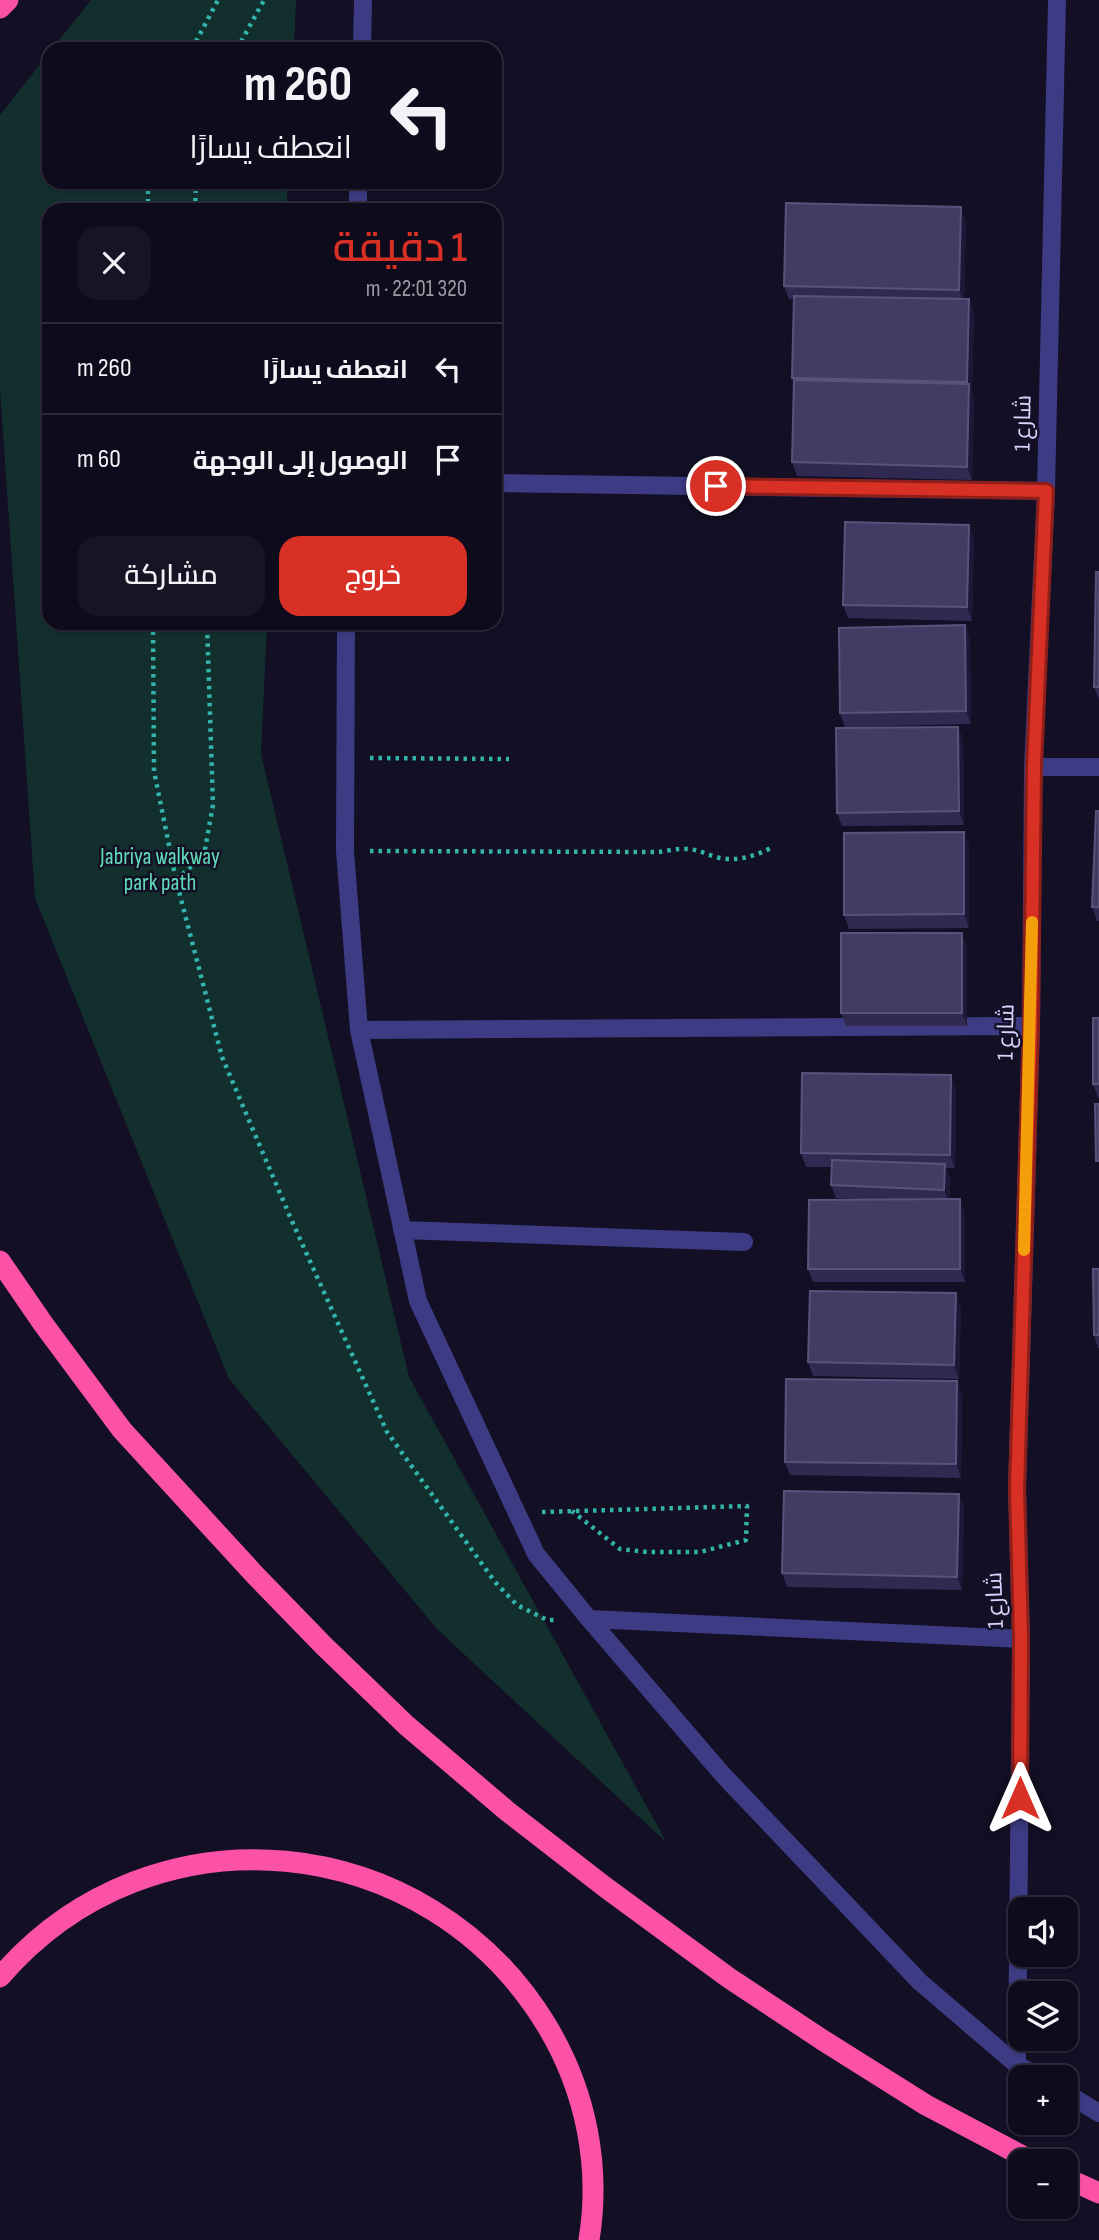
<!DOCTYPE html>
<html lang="ar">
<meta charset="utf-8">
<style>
:root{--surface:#0e0b1c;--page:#171425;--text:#f1f3f6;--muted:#9b9ba3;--line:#2e2b3b;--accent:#d93025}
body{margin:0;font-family:"Sofia Sans Condensed",Cairo,sans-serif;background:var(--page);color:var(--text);direction:rtl;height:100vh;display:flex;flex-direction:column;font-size:26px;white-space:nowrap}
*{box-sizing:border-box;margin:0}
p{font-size:23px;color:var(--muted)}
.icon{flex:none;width:38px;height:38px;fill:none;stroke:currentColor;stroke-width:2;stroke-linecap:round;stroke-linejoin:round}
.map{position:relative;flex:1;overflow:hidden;direction:ltr}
.sheet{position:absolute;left:42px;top:203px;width:460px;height:427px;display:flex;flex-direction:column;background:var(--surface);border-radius:21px;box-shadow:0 2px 5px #0004,0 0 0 2px var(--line);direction:rtl}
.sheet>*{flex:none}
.guide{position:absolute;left:42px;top:42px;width:460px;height:147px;border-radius:21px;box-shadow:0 2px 5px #0004,0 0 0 2px var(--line);direction:rtl;background:#0e0b1c;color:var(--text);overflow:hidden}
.controls{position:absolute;left:1008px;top:1897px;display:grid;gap:14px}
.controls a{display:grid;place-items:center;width:70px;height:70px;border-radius:14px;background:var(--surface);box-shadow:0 2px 5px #0004,0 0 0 2px var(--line);font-size:35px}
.pin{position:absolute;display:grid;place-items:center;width:60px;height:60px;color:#fff;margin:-30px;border:4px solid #fff;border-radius:50%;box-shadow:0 2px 7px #0007}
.me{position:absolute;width:77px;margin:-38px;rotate:0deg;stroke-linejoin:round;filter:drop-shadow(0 0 5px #0008)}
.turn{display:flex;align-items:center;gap:24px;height:147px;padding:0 35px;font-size:32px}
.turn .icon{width:91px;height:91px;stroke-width:2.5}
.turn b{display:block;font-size:49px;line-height:60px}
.round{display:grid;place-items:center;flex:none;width:74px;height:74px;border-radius:21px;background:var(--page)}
.head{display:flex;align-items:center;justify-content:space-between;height:119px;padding:0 35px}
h1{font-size:42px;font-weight:600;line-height:52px;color:var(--accent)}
.button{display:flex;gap:14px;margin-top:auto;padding:14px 35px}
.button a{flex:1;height:80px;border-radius:21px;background:var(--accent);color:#fff;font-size:28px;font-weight:600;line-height:80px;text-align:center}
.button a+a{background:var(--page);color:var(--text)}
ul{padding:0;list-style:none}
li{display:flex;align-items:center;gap:21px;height:91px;padding:0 35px;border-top:2px solid var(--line)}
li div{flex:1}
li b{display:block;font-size:26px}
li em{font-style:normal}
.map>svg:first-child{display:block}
</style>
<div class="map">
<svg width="1099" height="2240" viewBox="0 0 1099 2240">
<rect width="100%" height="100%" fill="#130f25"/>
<path fill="#122f2d" d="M91 0H296L294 49H52Z
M49 53V182H288L286 210H49V623H267L261 754 409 1377 667 1843 437 1629 229 1379 35 898 0 389V115Z"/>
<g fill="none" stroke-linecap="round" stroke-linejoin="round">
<path stroke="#32b4aa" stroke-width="4.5" stroke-dasharray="3.5 5" stroke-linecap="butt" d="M192 49 218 0
M237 49 264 0
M148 182V210
M195 210 196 182
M153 623 154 771 176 880 222 1057 291 1219 387 1432 495 1582 517 1605 547 1620H557
M370 758 509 759
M370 851 659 852C667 851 677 848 686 849 696 849 704 853 713 856 734 863 752 857 771 848
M176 880 204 855 213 805 207 623
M542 1512 747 1506 746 1540 700 1552H647L620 1549 572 1511"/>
<path stroke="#3d3b83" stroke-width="18" d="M362 49 363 0
M358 210V182
M495 483 1046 491
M346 623 345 851 359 1030 418 1301 536 1554 589 1619 1021 1639
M1033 767H1099
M359 1030 1031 1026
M402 1230 744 1242
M589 1619 724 1776 920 1982 1017 2065 1039 2077
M1017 2065 1021 1639 1017 1488 1031 1026 1033 767 1046 491 1057 0
M1066 2093 1099 2113"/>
<path stroke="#fb52a7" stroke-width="21" d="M0 8 8 0
M0 1261 44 1325 122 1430 255 1575 324 1646 406 1725 507 1811 605 1887 729 1978 821 2039 926 2105 1032 2161
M0 1977C152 1800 428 1829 547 2026 586 2091 601 2166 589 2240
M1066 2178 1099 2193"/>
</g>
<path fill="#302952" d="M966 221 964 299H969L974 312 972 393 974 398 972 480 797 476 792 462 794 383 792 378 794 299H789L784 286Z
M974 538 972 621 848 618 843 605Z
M1099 572V700L1094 687Z
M965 625 970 639 971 724 845 727 840 713Z
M958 727 963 740 964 825 842 826 837 813Z
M1099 811V921H1097L1092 907Z
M969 845V928L849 929 844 915Z
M967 947V1026H846L841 1013Z
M1099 1018V1098H1098L1093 1084Z
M951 1075 956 1088 955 1168H946L950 1178 949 1199 965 1213V1282H813L808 1269 860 1199 836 1198 831 1185 832 1167H806L801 1153Z
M1099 1269V1348H1098L1094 1335Z
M961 1307 959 1379 813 1376 808 1362Z
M957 1381 962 1395 961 1478 790 1475 785 1462Z
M959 1494 964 1508 962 1590 787 1587 782 1573Z"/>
<path fill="#1d1738" d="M961 207 966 221 964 303 959 290Z
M969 299 974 312 972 393 974 398 972 480 967 467 969 387 967 382Z
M969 525 974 538 972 621 967 607Z
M965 625 970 639 971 724 966 711Z
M958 727 963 740 964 825 959 811Z
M964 832 969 845V928L964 914Z
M962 933 967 947V1026L962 1013Z
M951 1075 956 1088 955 1168 950 1155Z
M945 1164 950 1178 949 1203 944 1190Z
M960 1199 965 1213V1282L960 1269Z
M956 1293 961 1307 959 1379 954 1365Z
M957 1381 962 1395 961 1478 956 1464Z
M959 1494 964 1508 962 1590 957 1577Z"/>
<path fill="#423b64" stroke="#59537c" stroke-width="2" d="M786 203 961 207 959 290 784 286Z
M794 296 969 299 967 382 792 378Z
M794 380 969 384 967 467 792 462Z
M845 522 969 525 967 607 843 605Z
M1096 572H1099V687H1094Z
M965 625 966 711 840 713 839 628Z
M958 727 959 811 837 813 836 728Z
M1096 811H1099V907H1092Z
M964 832V914L844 915V833Z
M841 933H962V1013H841Z
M1093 1018H1099V1084H1093Z
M802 1073 951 1075 950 1155 801 1153Z
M1095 1104H1099V1161H1096Z
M832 1160 945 1164 944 1190 831 1185Z
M960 1199V1269H808L809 1200Z
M1093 1269H1099V1335H1094Z
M810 1291 956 1293 954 1365 808 1362Z
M786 1379 957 1381 956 1464 785 1462Z
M784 1491 959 1494 957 1577 782 1573Z"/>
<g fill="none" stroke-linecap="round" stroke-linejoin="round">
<g stroke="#8d1f18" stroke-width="18">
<path id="route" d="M716 486 1046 491 1034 767 1031 1026 1017 1488 1021 1639 1020 1798"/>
</g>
<use href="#route" stroke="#d93025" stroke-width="12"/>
<path stroke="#f59e0b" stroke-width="12" d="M1024 1250 1032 922"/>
</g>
<g text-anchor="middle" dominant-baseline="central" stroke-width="5" stroke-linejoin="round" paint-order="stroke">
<g font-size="23" fill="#d8d4fe" stroke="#130f25">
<text transform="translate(1023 423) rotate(-89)">شارع 1</text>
<text transform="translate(1006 1032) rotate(-89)">شارع 1</text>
<text transform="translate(995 1600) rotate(-92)">شارع 1</text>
</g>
<g font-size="23" fill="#61ddbb" stroke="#130f25">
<text x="160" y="857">Jabriya walkway<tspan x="160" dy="26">park path</tspan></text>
</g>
</g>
</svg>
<div class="controls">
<a><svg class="icon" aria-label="sound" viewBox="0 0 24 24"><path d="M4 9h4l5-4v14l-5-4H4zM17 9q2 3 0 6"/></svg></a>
<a><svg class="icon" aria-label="layers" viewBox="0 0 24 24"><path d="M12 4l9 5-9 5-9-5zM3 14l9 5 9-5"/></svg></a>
<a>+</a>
<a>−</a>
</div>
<div class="pin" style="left:716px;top:486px;background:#d93025"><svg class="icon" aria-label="arrive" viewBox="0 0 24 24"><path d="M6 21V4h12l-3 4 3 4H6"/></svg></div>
<svg class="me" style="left:1020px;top:1798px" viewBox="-20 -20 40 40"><path d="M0-17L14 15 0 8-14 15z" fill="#d93025" stroke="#fff" stroke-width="4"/></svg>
<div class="guide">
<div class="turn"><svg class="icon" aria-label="left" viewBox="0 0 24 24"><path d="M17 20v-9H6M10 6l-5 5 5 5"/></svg><div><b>260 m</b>انعطف يسارًا</div></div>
</div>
<section class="sheet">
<div class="head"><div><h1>1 دقيقة</h1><p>320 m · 22:01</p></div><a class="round"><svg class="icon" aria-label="close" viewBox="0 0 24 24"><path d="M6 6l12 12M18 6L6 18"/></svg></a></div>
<ul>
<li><svg class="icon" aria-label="left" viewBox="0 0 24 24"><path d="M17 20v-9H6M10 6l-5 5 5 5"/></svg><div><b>انعطف يسارًا</b></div><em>260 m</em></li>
<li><svg class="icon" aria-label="arrive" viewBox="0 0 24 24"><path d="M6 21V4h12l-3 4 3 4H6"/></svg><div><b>الوصول إلى الوجهة</b></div><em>60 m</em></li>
</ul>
<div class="button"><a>خروج</a><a>مشاركة</a></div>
</section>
</div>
